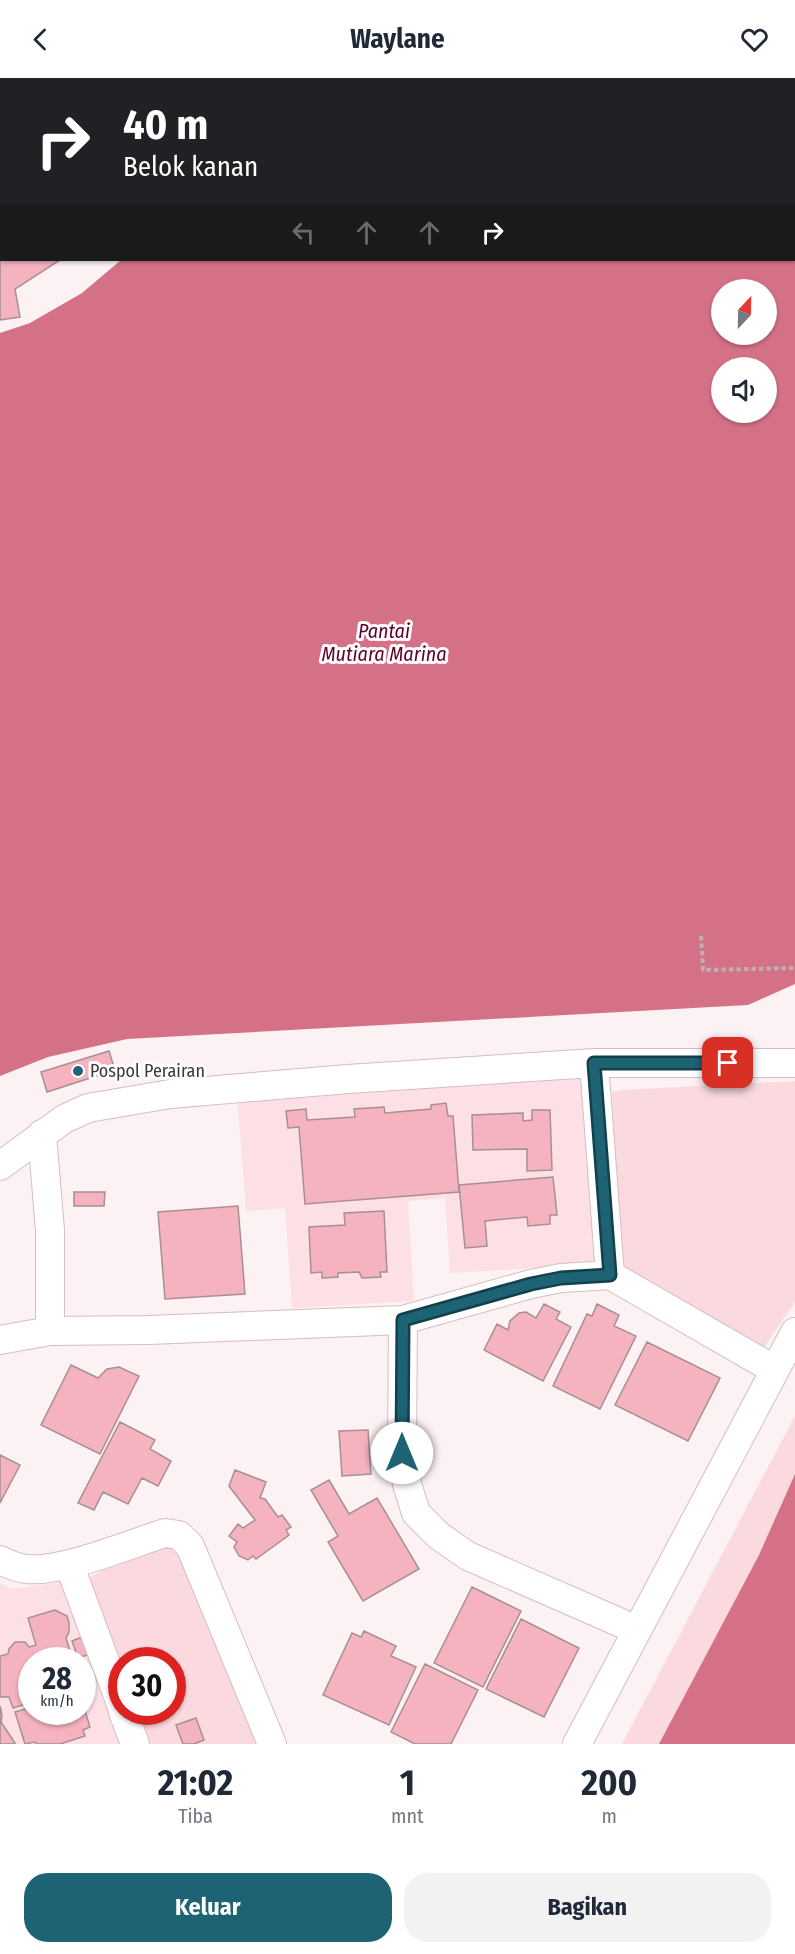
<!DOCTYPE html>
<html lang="id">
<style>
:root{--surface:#fff;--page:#f2f2f3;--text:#1f2937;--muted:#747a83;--accent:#1d6373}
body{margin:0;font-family:"Fira Sans Condensed",sans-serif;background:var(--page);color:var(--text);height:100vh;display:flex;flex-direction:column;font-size:22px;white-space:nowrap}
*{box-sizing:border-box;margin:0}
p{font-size:20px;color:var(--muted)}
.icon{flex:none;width:33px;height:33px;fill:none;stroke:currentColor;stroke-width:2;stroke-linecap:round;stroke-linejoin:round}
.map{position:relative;height:1666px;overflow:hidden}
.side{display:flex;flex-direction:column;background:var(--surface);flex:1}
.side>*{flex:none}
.guide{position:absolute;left:0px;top:0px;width:795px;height:183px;box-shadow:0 2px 4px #0004;background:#202124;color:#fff;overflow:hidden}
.needle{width:39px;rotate:22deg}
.buttons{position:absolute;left:711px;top:201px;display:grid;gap:12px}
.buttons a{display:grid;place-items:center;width:66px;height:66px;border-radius:50%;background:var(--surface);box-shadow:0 2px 4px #0004;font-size:30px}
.speed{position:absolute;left:18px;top:1569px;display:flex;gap:12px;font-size:30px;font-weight:700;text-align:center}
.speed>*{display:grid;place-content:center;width:78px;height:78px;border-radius:50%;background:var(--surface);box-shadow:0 2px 4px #0004;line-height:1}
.speed small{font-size:15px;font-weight:400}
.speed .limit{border:9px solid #d22;background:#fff;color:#111}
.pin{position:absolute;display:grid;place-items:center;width:51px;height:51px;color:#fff;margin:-26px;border-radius:12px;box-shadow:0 3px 9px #0006}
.me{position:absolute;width:66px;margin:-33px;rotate:0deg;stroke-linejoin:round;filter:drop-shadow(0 0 4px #0008)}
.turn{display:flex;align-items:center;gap:21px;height:126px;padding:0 24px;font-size:27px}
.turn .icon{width:78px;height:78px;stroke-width:2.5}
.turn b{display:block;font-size:42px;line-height:51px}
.lanes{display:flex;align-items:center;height:57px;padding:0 24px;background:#0003;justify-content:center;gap:30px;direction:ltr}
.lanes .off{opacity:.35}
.eta{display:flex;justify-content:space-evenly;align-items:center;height:102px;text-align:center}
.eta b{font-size:36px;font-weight:700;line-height:42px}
.action{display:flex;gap:12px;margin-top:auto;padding:12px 24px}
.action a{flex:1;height:69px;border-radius:24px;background:var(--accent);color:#fff;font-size:24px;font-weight:700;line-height:69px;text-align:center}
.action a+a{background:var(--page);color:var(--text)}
header{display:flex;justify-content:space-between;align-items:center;height:78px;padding:0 24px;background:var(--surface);font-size:27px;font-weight:700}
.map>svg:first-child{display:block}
</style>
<header><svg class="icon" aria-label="back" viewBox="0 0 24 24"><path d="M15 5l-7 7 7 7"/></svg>Waylane<svg class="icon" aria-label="heart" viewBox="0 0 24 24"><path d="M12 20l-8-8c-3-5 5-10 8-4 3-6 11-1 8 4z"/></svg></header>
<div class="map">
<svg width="795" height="1666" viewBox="0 0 795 1666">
<rect width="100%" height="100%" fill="#fcf1f3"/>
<path fill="#fde0e5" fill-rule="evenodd" d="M587 995 600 1186 450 1195 445 1120 408 1123 414 1223 292 1230 285 1130 246 1133 237 1017Z
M70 1503 125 1666H0V1505L11 1511ZM32 1582H82V1634H32Z"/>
<path fill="#fadadf" d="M795 1003V1224L763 1271 631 1197 620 1185 612 1014 622 1012Z
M795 1338V1517L720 1666H622Z
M171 1458 259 1666H144L131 1634H172V1582H122L121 1611 78 1505Z"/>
<path fill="#d57187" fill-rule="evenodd" d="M274 0H583L582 2 273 1Z
M794 47H795V906L748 927 127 961 48 979 0 998V255L30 245 82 215 121 182H794ZM722 212H766V256H722ZM722 290H766V334H722Z
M795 1396V1666H659L759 1477Z"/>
<path fill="#f4b3bf" stroke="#a78f93" stroke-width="1.5" d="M2 103V182H60L15 211 20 239 0 242V104Z
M109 973 115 992 47 1014 41 994Z
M446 1025 448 1038H453L459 1114 305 1126 299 1049 288 1050 286 1033 306 1031 307 1042 355 1039 354 1031 384 1029 385 1035 431 1031V1027Z
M532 1032H550L552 1092 527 1093V1071L473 1072 472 1037 523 1035V1043L532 1042Z
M553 1099 557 1137H550V1146L528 1148 527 1139 485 1143 487 1168 465 1170 459 1107Z
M74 1114H105L104 1128H74Z
M238 1128 245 1216 165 1221 158 1134Z
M384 1133 387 1194H380L381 1199 362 1200 359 1194 338 1195V1199L322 1200V1194L311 1195 309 1149 345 1147 344 1135Z
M544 1226 560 1234 556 1241 571 1249 543 1303 484 1272 497 1246 508 1252 510 1243 519 1235 526 1234 536 1240Z
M597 1226 619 1237 614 1248 636 1258 600 1331 553 1308 587 1236 592 1238Z
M647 1264 720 1300 688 1363 615 1327Z
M71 1287 98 1300 107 1291 119 1289 139 1298 100 1376 41 1347Z
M120 1344 155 1362 150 1371 171 1383 158 1408 142 1400 128 1426 103 1414 94 1432 78 1425Z
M368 1352 371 1396 342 1398 339 1353Z
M0 1377 20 1387 0 1425Z
M235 1392 266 1404 260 1420 265 1421 278 1439 282 1437 291 1449 286 1452 289 1457 256 1481 253 1478 248 1482 239 1478 234 1469 237 1464 229 1458 238 1446 243 1450 255 1442 229 1408Z
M329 1402 349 1436 377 1420 419 1491 363 1523 328 1464 338 1458 311 1412Z
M472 1509 521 1533 483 1609 434 1585Z
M55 1532 67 1538 69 1544V1554L66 1560 73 1582H32V1624L13 1630 9 1619H0V1578L8 1576 9 1571 15 1564H25L29 1569 36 1567 28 1540Z
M521 1541 579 1570 544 1639 486 1611Z
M364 1553 396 1568 391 1578 416 1589 389 1647 323 1617 352 1555 361 1559Z
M82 1559 96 1574 78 1580 72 1563Z
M425 1586 478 1612 451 1666H415L391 1654Z
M82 1623 90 1649 83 1652 85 1658 60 1666H36L35 1664 25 1666 15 1634 32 1629V1634H82Z
M0 1628 2 1637 1 1644 15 1665 13 1666H0Z
M196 1640 204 1662 194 1666H183L176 1647Z"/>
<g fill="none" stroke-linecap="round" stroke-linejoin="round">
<g stroke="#d6bdc1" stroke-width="30">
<path id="street" d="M594 985 610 1197
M42 1056 50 1152V1253
M0 1088 64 1041 88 1030 170 1016 348 1001 594 985H795
M403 1242 402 1375 407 1406 416 1435 439 1458 468 1478 637 1552
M0 1262 50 1253 149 1252 403 1242 531 1206 561 1200 610 1197 775 1292 577 1666
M775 1292 795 1254
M0 1482C8 1486 18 1490 26 1491 61 1495 130 1466 165 1455L179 1457 190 1468 272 1666
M69 1486 122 1629
M123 1634 135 1666"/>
</g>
<path stroke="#bbb0b2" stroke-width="4" stroke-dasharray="4.5 3" stroke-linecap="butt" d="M701 858 703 892 795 890"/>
<use href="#street" stroke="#fff" stroke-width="28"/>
</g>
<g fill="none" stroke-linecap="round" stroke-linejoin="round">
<g stroke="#13404b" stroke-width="15">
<path id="route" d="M402 1375 403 1242 531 1206 561 1200 610 1197 594 985H728"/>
</g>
<use href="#route" stroke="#1d6373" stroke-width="10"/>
</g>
<circle fill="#1d6373" stroke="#fff" stroke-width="2" cx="78" cy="993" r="6"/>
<g text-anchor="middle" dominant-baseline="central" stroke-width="6" stroke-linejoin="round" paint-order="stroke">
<g font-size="18" fill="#413638" stroke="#fff" text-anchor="start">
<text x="90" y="993">Pospol Perairan</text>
</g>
<g font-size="20" font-style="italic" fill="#610127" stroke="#fff">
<text x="384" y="553">Pantai<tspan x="384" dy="23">Mutiara Marina</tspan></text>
</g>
</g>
</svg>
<div class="buttons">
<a><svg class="needle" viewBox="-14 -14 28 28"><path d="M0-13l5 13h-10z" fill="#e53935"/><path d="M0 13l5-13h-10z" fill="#747a83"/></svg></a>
<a><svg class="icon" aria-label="sound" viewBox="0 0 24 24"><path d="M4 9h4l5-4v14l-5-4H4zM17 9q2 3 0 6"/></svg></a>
</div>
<div class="speed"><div>28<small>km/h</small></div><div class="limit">30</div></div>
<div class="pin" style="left:728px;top:985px;background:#d93025"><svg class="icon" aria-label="arrive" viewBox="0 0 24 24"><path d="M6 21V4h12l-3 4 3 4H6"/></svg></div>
<svg class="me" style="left:402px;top:1375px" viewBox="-20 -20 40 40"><circle r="19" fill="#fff"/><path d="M0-13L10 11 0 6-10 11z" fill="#1d6373"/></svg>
<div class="guide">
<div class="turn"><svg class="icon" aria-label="right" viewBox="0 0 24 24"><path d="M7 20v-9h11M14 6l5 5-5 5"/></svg><div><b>40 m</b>Belok kanan</div></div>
<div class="lanes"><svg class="icon off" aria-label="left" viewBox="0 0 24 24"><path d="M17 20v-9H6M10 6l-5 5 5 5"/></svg><svg class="icon off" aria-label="ahead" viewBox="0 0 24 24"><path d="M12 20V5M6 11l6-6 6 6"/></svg><svg class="icon off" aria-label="ahead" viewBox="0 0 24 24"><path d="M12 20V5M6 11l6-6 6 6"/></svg><svg class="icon" aria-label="right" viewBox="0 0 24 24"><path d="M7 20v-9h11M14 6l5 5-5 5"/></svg></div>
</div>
</div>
<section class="side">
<div class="eta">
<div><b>21:02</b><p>Tiba</p></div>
<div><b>1</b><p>mnt</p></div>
<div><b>200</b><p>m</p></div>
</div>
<div class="action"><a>Keluar</a><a>Bagikan</a></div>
</section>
